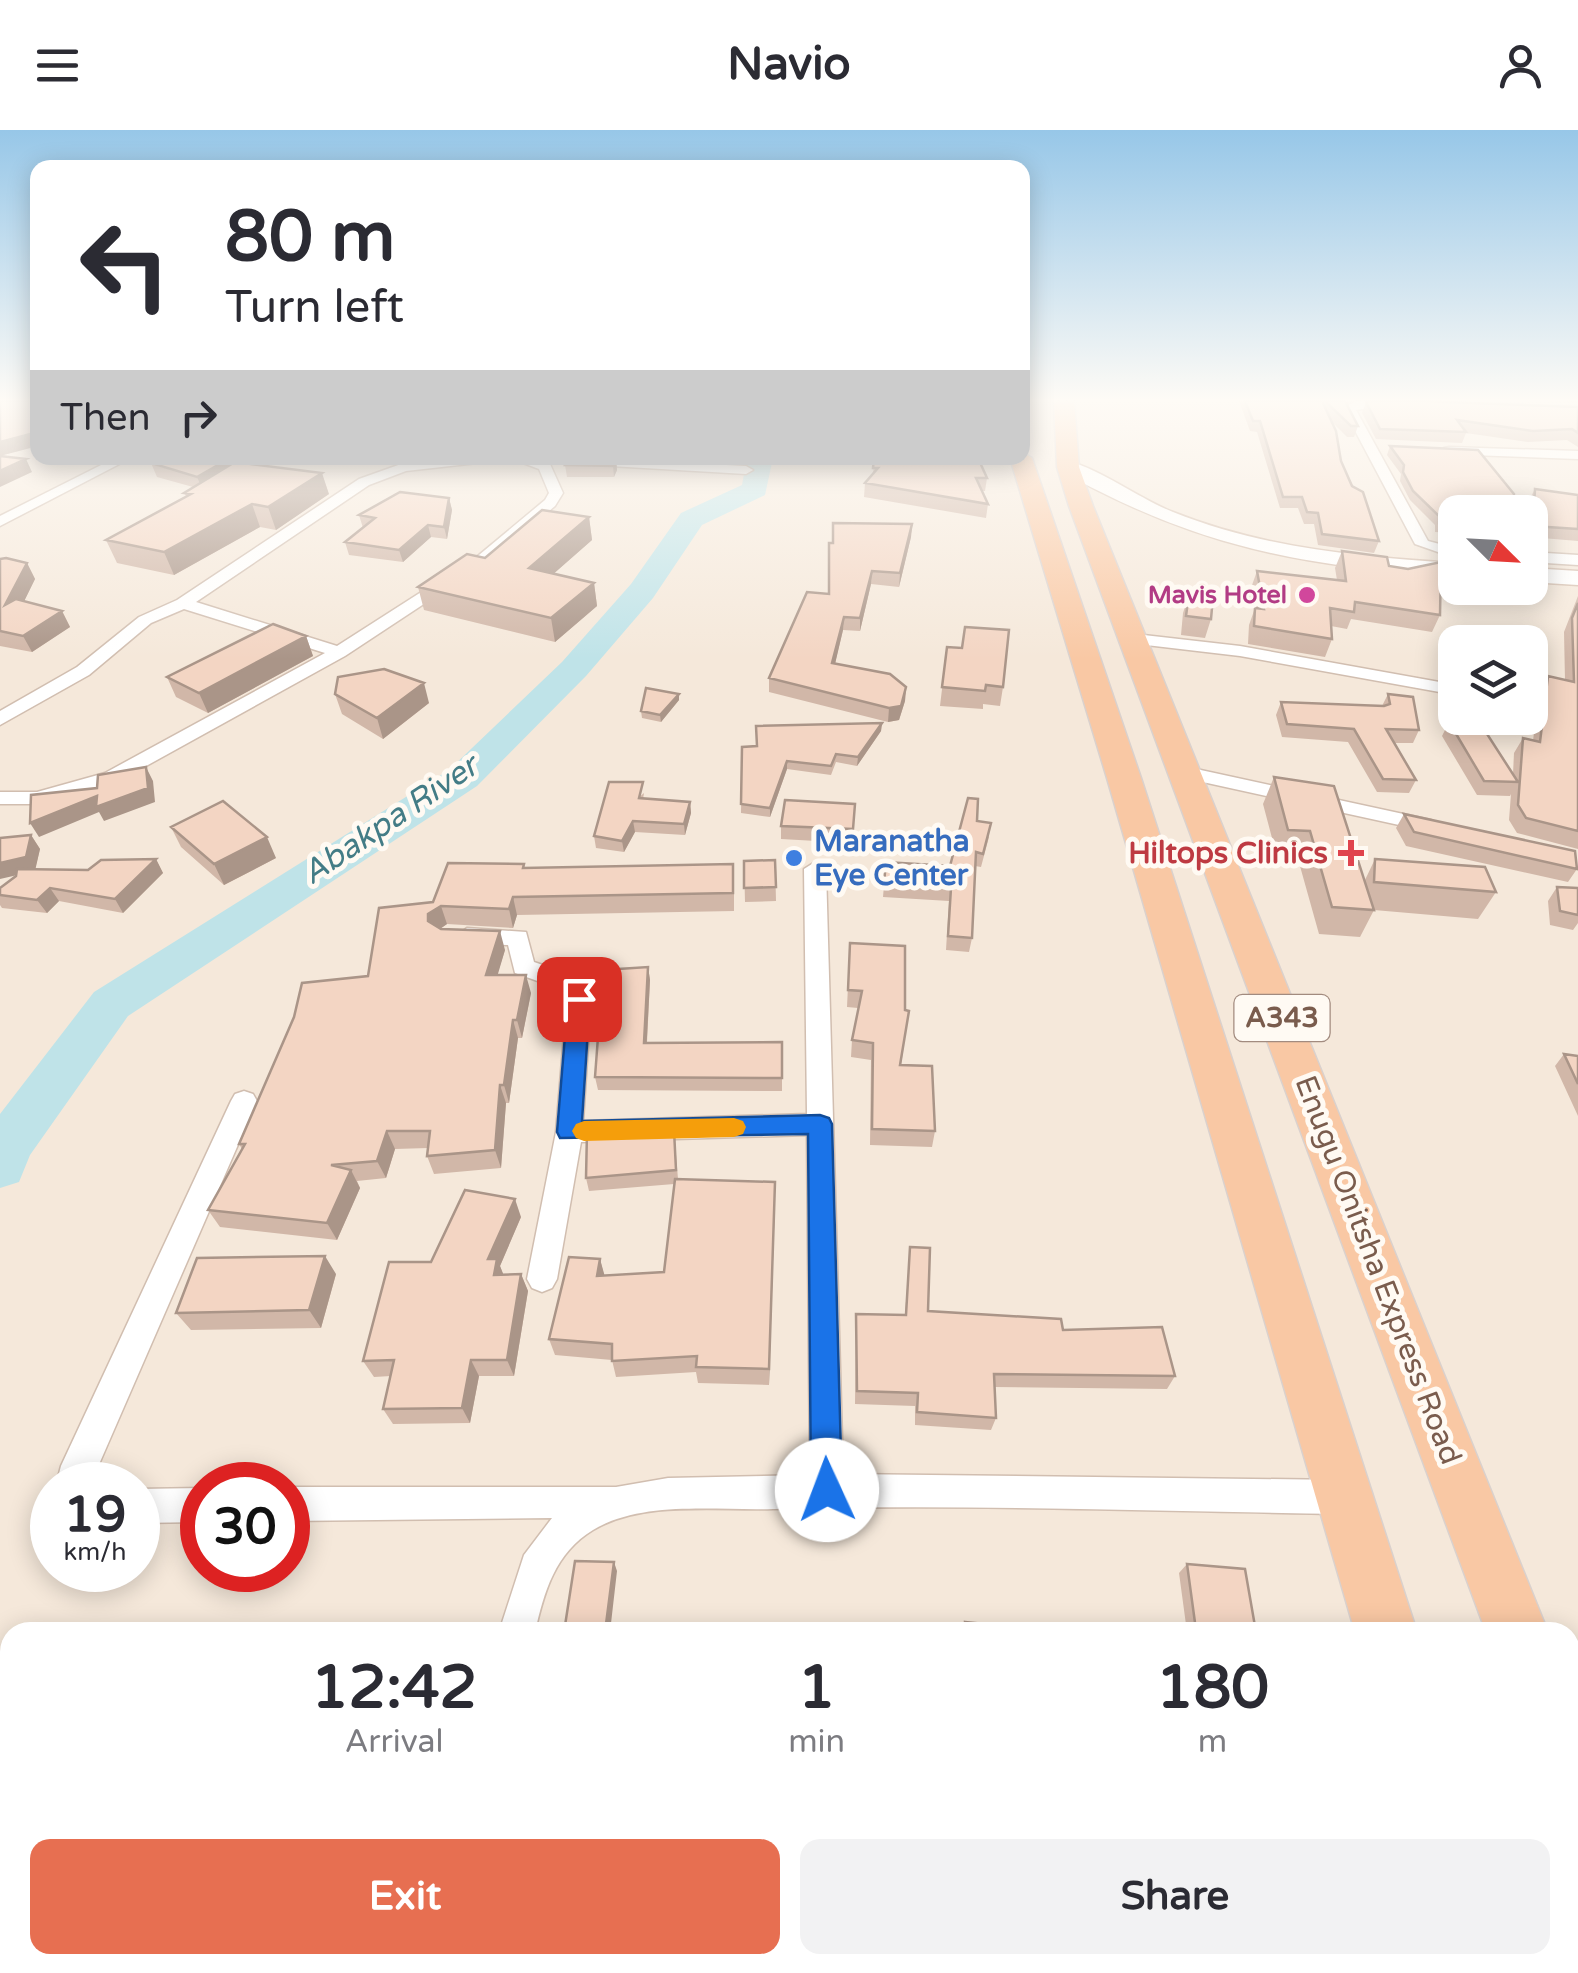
<!DOCTYPE html>
<style>
:root{--surface:#fff;--page:#f2f2f3;--text:#2b2b33;--muted:#7c7c81;--accent:#e76f51}
body{margin:0;font-family:"Varela Round",sans-serif;background:var(--page);color:var(--text);height:100vh;display:flex;flex-direction:column;font-size:38px;white-space:nowrap}
*{box-sizing:border-box;margin:0}
p{font-size:32px;color:var(--muted)}
.icon{flex:none;width:55px;height:55px;fill:none;stroke:currentColor;stroke-width:2;stroke-linecap:round;stroke-linejoin:round}
.map{position:relative;flex:1;overflow:hidden}
.details{position:absolute;left:0px;top:1492px;width:1580px;height:352px;display:flex;flex-direction:column;background:var(--surface);border-radius:30px 30px 0 0;box-shadow:0 5px 25px #0003}
.details>*{flex:none}
.guide{position:absolute;left:30px;top:30px;width:1000px;height:305px;border-radius:20px;box-shadow:0 5px 25px #0003;background:#fff;color:var(--text);overflow:hidden}
.needle{width:65px;rotate:114deg}
.tools{position:absolute;left:1438px;top:365px;display:grid;gap:20px}
.tools a{display:grid;place-items:center;width:110px;height:110px;border-radius:20px;background:var(--surface);box-shadow:0 5px 25px #0003;font-size:50px}
.speed{position:absolute;left:30px;top:1332px;display:flex;gap:20px;font-size:50px;font-weight:700;text-align:center}
.speed>*{display:grid;place-content:center;width:130px;height:130px;border-radius:50%;background:var(--surface);box-shadow:0 5px 25px #0003;line-height:1}
.speed small{font-size:25px;font-weight:400}
.speed .limit{border:15px solid #d22;background:#fff;color:#111}
.pin{position:absolute;display:grid;place-items:center;width:85px;height:85px;color:#fff;margin:-42px;border-radius:20px;box-shadow:0 5px 15px #0006}
.me{position:absolute;width:110px;margin:-55px;rotate:358deg;stroke-linejoin:round;filter:drop-shadow(0 0 8px #0008)}
.turn{display:flex;align-items:center;gap:35px;height:210px;padding:0 30px;font-size:45px}
.turn .icon{width:130px;height:130px;stroke-width:2.5}
.turn b{display:block;font-size:70px;line-height:85px}
.then{display:flex;align-items:center;height:95px;padding:0 30px;background:#0003;gap:20px;font-size:38px}
.eta{display:flex;justify-content:space-evenly;align-items:center;height:170px;text-align:center}
.eta b{font-size:60px;font-weight:700;line-height:70px}
.primary-button{display:flex;gap:20px;margin-top:auto;padding:20px 30px}
.primary-button a{flex:1;height:115px;border-radius:20px;background:var(--accent);color:#fff;font-size:40px;font-weight:700;line-height:115px;text-align:center}
.primary-button a+a{background:var(--page);color:var(--text)}
header{display:flex;justify-content:space-between;align-items:center;height:130px;padding:0 30px;background:var(--surface);font-size:45px;font-weight:700}
.map>svg:first-child{display:block}
</style>
<header><svg class="icon" aria-label="menu" viewBox="0 0 24 24"><path d="M4 6h16M4 12h16M4 18h16"/></svg>Navio<svg class="icon" aria-label="person" viewBox="0 0 24 24"><circle cx="12" cy="8" r="4"/><path d="M4 21q1-7 8-7t8 7"/></svg></header>
<div class="map">
<svg width="1578" height="1843" viewBox="0 0 1578 1843">
<rect width="100%" height="100%" fill="#fdf6ec"/>
<path fill="#f5e8da" fill-rule="evenodd" d="M0 271H37L38 328H1022L1023 271H1578V1843H0ZM1455 382H1530V458H1455ZM1455 512H1530V588H1455ZM52 1355H138V1440H52ZM202 1355H288V1440H202ZM10 1502H1570V1835H10Z"/>
<g fill="none" stroke-linecap="round" stroke-linejoin="round">
<path fill="#bfe3e8" fill-rule="evenodd" d="M747 328H773L765 365 702 395 653 468 586 546 477 656 128 886 30 1025 19 1052 0 1058V984L94 862 449 640 562 532 631 454 681 383 742 355Z"/>
<g stroke="#d1beb0" stroke-width="3">
<path id="minor" d="M1356 271 1404 273 1356 280 1428 411 1455 418V428L1415 414 1343 278Z
M1449 317 1578 321V329L1444 324V318Z
M115 328H131L0 396V386Z
M457 328H533L550 334 563 363 555 376 489 431 345 526 119 651 38 674H0V662H37L105 643 325 523 184 479 151 493 89 545 0 595V581L77 537 139 487 177 470 359 349 404 333ZM495 331 523 333 539 339 549 363 545 370 479 425 337 516 196 472 369 355 406 341Z
M584 328 746 336 753 340 746 344 593 335Z
M1530 422 1578 425V435L1530 432Z
M1135 504 1240 516 1445 553 1454 558 1445 563 1240 526 1129 513V505Z
M1187 637 1431 690 1441 696 1431 702 1180 647 1177 643Z
M815 732 826 739 843 1344 1344 1350 1356 1355 1361 1367 1356 1379 1344 1384C1154 1381 963 1374 773 1379 717 1381 643 1370 593 1400 555 1423 544 1462 535 1502H499L524 1425 552 1388 288 1391V1357H616L668 1348 810 1345 807 1005 581 1012 557 1149 552 1158 542 1162 532 1158 527 1149 556 1002 567 869 563 860 515 843 508 815 467 814 456 806 467 798 526 802 534 832 581 848 591 869 583 991 807 984 804 739Z
M244 961 253 964 257 971 90 1355H56L61 1336 231 971 235 964Z
M202 1358V1392L138 1393V1359Z
M461 1835H505L504 1843H460Z"/>
</g>
<g stroke="#d6c0b0" stroke-width="3">
<path id="secondary" d="M1068 331C1104 341 1138 368 1173 382 1263 418 1359 427 1455 433V447C1299 435 1199 418 1061 341L1059 337Z
M1530 438 1578 441V455L1530 452Z"/>
</g>
<g stroke="#dad1cd" stroke-width="3">
<path id="trunk" d="M1054 271H1074L1079 337 1093 376 1548 1502H1486L1069 376 1057 337Z
M1022 322 1032 328 1141 648 1417 1502H1355L1107 648 1010 328H1022Z
M1570 1611 1578 1614V1699L1570 1695Z
M1453 1835H1527L1530 1843H1456Z"/>
</g>
<use href="#minor" fill="#fff" fill-rule="evenodd"/>
<use href="#secondary" fill="#fff" fill-rule="evenodd"/>
<use href="#trunk" fill="#f9c8a4" fill-rule="evenodd"/>
</g>
<path fill="#d1b7a8" d="M1239 271H1355L1347 274 1358 296 1354 307H1347L1331 291 1341 331 1379 411 1374 423 1318 415 1314 394H1304L1298 378H1280L1257 302 1250 301Z
M1520 271H1578V272Z
M1366 272 1578 277V317L1567 310 1528 312 1466 303 1462 313 1376 309 1362 283Z
M1390 316 1455 382V403L1435 402V395L1410 370 1400 351 1401 344 1387 325Z
M166 328H256L247 333 329 364 276 400 260 397 174 445 117 433 106 410 186 366 184 363 193 357 157 347 151 333Z
M359 328H441L394 333Z
M616 328 617 340 614 347H567L565 335Z
M874 328 987 348 985 361H982L988 374 986 388 864 367 865 353 873 345Z
M1535 359 1578 365V411L1530 407 1529 370Z
M449 368 452 380 447 409 431 407 403 432 349 425 345 412 363 398 359 385Z
M589 387 592 410 553 444 594 453 597 476 555 512 424 480 418 457 485 428Z
M912 394 911 407 899 457 871 454 860 501 843 500 835 533 906 557 905 571 899 590 888 592 769 562V548L829 464 833 413Z
M1342 421 1389 436 1440 485 1432 502 1351 489 1347 499 1331 496 1332 509 1325 527 1248 514 1249 495 1255 478 1251 458 1257 441 1337 450 1335 438Z
M0 429 27 433 35 449 24 471 62 481 70 497 32 522 0 516Z
M1189 464 1211 489 1205 508 1181 505 1183 483Z
M1578 466V719L1517 703 1509 690 1511 664 1510 666 1477 665 1442 606 1449 592 1513 644 1514 623 1523 608 1533 611 1539 561 1548 546 1565 550 1564 502Z
M306 506 313 526 208 583 176 567 167 547Z
M947 517 1003 557 1000 576 983 574V579L940 576Z
M335 564 429 573 383 609 342 584Z
M679 564V570L661 592 642 588 641 581Z
M1388 564 1419 600 1413 613H1394L1416 650 1409 663 1377 662 1348 612 1282 607 1276 585 1281 572 1382 576Z
M882 593 881 601 857 636 836 632 831 645 787 639 770 687 741 683 742 617 757 616Z
M1274 647 1365 750 1375 729 1496 762 1478 789 1374 780 1360 807 1319 804 1298 729 1277 727 1263 674Z
M644 663 643 669 690 672 691 683 685 705 635 702 624 722 596 718 594 706Z
M855 674 852 713 781 709V696Z
M1404 684 1577 739 1568 752 1406 716 1396 698Z
M977 691 989 707 981 737 975 736 972 808 969 822 946 820 949 771 883 767 886 732 950 736Z
M171 697 276 728 224 755 181 717Z
M31 705 40 719 35 739 88 740 156 729 163 743 123 783 59 771 47 783 2 778 0 775V758L16 745Z
M775 730 776 771 745 772 744 731Z
M525 738 734 753V781L517 785 513 798 447 794 440 799 505 820 497 845 531 863 522 908H518L509 973H506L501 1038 434 1044 427 1026 428 1018 395 1019 386 1048 357 1051 360 1058 337 1110 220 1097 208 1080 242 1019 239 1014 368 846 433 772Z
M1557 757 1578 758V793L1573 800 1550 795 1548 771Z
M850 813 905 880 909 881 901 935 935 1001 932 1017 870 1015 871 930 851 927 852 910 858 878 847 877Z
M648 837 650 850 647 913 782 912V961L598 960 595 947Z
M1564 924 1578 926V986L1555 936Z
M674 1000 678 1049 775 1052 769 1255 698 1253 696 1242 616 1247 612 1230 555 1225 549 1209 600 1129 604 1145 664 1142 674 1054 589 1061 586 1048Z
M521 1087 500 1136 503 1144H521L528 1161 514 1246H479L470 1293 393 1294 383 1279 391 1246 374 1247 363 1231 431 1132Z
M910 1117 928 1181 1063 1200 1175 1246 1167 1259 994 1257 996 1288 991 1300 915 1295V1276L855 1274 856 1184 905 1185Z
M336 1144 321 1198 191 1200 176 1183Z
M1187 1434 1256 1502H1187L1179 1443Z"/>
<path fill="#aa9588" d="M38 302V316L0 326V312Z
M230 328H256L203 360 197 347Z
M393 328H441L394 333Z
M616 328 617 340 614 347 613 336Z
M26 329 32 342 0 357V341Z
M322 343 329 364 276 400 268 377Z
M449 368 452 380 447 409 444 397Z
M252 374 260 397 174 445 164 422Z
M589 387 592 410 534 461 529 438Z
M912 394 911 407 899 457 900 443Z
M428 395 431 407 403 432 399 420Z
M27 433 35 449 14 492 5 475Z
M872 441 871 454 860 501V488Z
M594 453 597 476 555 512 551 488Z
M62 481 70 497 32 522 23 506Z
M844 487 843 500 832 547V533Z
M306 506 313 526 208 583 199 563Z
M424 553 429 573 383 609 377 588Z
M906 557 905 571 899 590 888 592 889 578Z
M679 564V570L661 592 660 585Z
M882 593 881 601 857 636 858 627Z
M787 631V639L770 687V678Z
M146 637 153 651 155 672 104 691 99 682 39 707 30 693Z
M690 672 691 683 685 705 684 694Z
M633 691 635 702 624 722 622 711Z
M31 705 40 719 35 741 0 749V733Z
M267 707 276 728 224 755 214 734Z
M156 729 163 743 123 783 115 769Z
M50 758 59 771 47 783 37 770Z
M513 767 517 785 513 798 509 779Z
M441 776 447 794 434 803 428 791V784Z
M500 801 505 820 492 864 486 845Z
M648 837 650 850 646 926 644 913Z
M526 845 531 863 522 908 517 890Z
M513 890 518 908 509 973 504 955Z
M500 955 506 973 501 1038 495 1020Z
M387 1001 395 1019 386 1048 377 1031Z
M351 1040 360 1058 337 1110 327 1093Z
M775 1052V1070L769 1255V1239Z
M515 1069 521 1087 500 1136 504 1146 501 1162 488 1129Z
M325 1126 336 1144 321 1198 309 1180Z
M600 1129 605 1147 597 1146Z
M521 1144 528 1161 514 1246 507 1230Z
M471 1230 479 1246 470 1293 462 1278Z
M614 1432 617 1441 610 1502H605Z"/>
<path fill="#f3d5c3" stroke="#aa9588" stroke-width="2.5" d="M0 271H38V302L0 312Z
M1245 271H1322L1336 301 1341 331 1352 356 1363 362 1379 411 1322 404 1318 383 1307 382 1302 367H1283L1260 291H1253Z
M1325 271H1345L1358 296H1351Z
M1374 271H1420L1578 277V303L1572 299 1533 301 1457 290 1466 302 1380 299 1366 272Z
M1390 316 1478 320 1514 364 1509 382H1455V394L1439 393V386L1413 361 1403 342 1404 335Z
M0 326 26 329 0 341Z
M166 328H230L197 347 151 333Z
M568 328H616L613 336 565 335Z
M874 328H978L987 348H976L988 374 865 353 878 338H873Z
M235 332 322 343 268 377 252 374 164 422 106 410 191 364 184 363Z
M1535 359 1578 365V399L1533 396Z
M400 362 449 368 444 397 428 395 399 420 345 412 375 388 359 385Z
M542 380 589 387 529 438 594 453 551 488 418 457 467 424 485 428Z
M833 393 912 394 900 443 872 441 860 488 844 487 832 533 890 544 906 557 901 576 889 578 769 548 807 462 829 464V413H833Z
M1342 421 1387 427 1389 436 1408 439 1441 432 1440 485 1355 472 1354 482 1330 478 1332 509 1254 496 1255 478 1264 479 1257 441 1346 451Z
M6 428 27 433 5 475 16 469 62 481 23 506 0 501V429Z
M1189 464 1213 467 1211 489 1186 486Z
M1578 473V701L1526 688 1518 675 1523 608 1540 612 1548 546 1574 552 1572 488Z
M273 494 306 506 199 563 167 547Z
M965 497 1009 500 1003 557 986 555 985 561 942 557 947 517 962 518Z
M384 539 424 553 377 588 335 564 338 547Z
M646 558 679 564 660 585 641 581Z
M1388 564 1413 567 1419 600 1386 599 1416 650 1383 649 1354 599 1287 594 1281 572 1384 576 1390 574Z
M1449 592 1480 593 1518 652 1484 651Z
M882 593 858 627 836 624 831 636 787 631 770 678 741 674 742 617 757 616 756 596Z
M146 637 148 658 96 677 97 666 30 693 31 665 97 658 98 645Z
M1274 647 1334 656 1374 780 1332 777 1310 701 1288 700Z
M609 652H643L639 668 690 672 684 694 633 691 622 711 594 706Z
M968 668 978 669 977 691 991 693 983 724 976 722 972 808 948 806 951 758 884 753 886 732 950 736Z
M785 670 855 674 853 699 781 696Z
M223 671 267 707 214 734 171 697Z
M1404 684 1575 721 1577 739 1414 702Z
M31 705 26 727 0 733V708Z
M156 729 115 769 50 758 37 770 0 765V758L16 746 17 739 88 740 101 730Z
M1375 729 1485 737 1496 762 1374 752Z
M775 730 776 757 744 758V731Z
M448 733 524 734 523 738 733 734V763L513 767 509 779 441 776 428 784V791L441 799 500 801 486 845H526L517 890H513L504 955H500L495 1020 427 1026 430 1001H387L377 1031 331 1035 351 1040 327 1093 208 1080 245 1014H239L294 887 302 853 368 846 379 778 433 772Z
M1557 757 1578 758V785L1560 781Z
M850 813 905 816V880L909 881 900 935 932 936 935 1001 872 999 873 913 852 910 862 861 848 860Z
M648 837 644 913 782 912V948L595 947 603 840Z
M1564 924 1578 926V954Z
M674 1000 676 1040 586 1048 587 1002Z
M675 1049 775 1052 769 1239 696 1237 697 1226 612 1231V1214L549 1209 569 1127 600 1129 597 1146 664 1142Z
M465 1060 515 1069 488 1129H497L494 1145 521 1144 507 1230H471L462 1278 383 1279 394 1230 363 1231 389 1132H431Z
M910 1117 930 1118 928 1181 1061 1189 1063 1200 1162 1197 1175 1246 994 1244 996 1288 917 1282 918 1263 857 1261 856 1184 906 1185Z
M325 1126 309 1180 176 1183 197 1128Z
M575 1431 614 1432 605 1502H564Z
M1187 1434 1245 1439 1256 1502 1196 1500Z
M965 1492 1067 1502H965Z"/>
<linearGradient id="sky" x2="0" y2="1"><stop stop-color="#97c7e8"/><stop offset="0.51" stop-color="#fefbf6"/><stop offset="1" stop-color="#fefbf6" stop-opacity="0"/></linearGradient>
<rect width="1578" height="529" fill="url(#sky)"/>
<path fill="#1a73e8" stroke="#114b97" stroke-width="2.5" d="M579 861 590 869 582 991 820 985 829 988 832 994 842 1360 838 1371 827 1376 816 1371 811 1360 808 1004 560 1008 557 1002 568 869Z"/>
<path fill="#f59e0b" d="M734 988 743 991 746 997 743 1004 734 1007 584 1011 576 1008 572 1001 576 994 584 991Z"/>
<circle fill="#d1479c" stroke="#fffaf3" stroke-width="4" cx="1307" cy="465" r="10"/>
<path fill="#e0444e" stroke="#fffaf3" stroke-width="4" d="M1346 708h10v10h10v10h-10v10h-10v-10h-10v-10h10z"/>
<circle fill="#3f7fe0" stroke="#fffaf3" stroke-width="4" cx="794" cy="728" r="10"/>
<g text-anchor="middle" dominant-baseline="central" stroke-width="10" stroke-linejoin="round" paint-order="stroke">
<g font-size="25" font-weight="bold" fill="#b23c85" stroke="#fffaf3" text-anchor="end">
<text x="1287" y="465">Mavis Hotel</text>
</g>
<rect fill="#fffaf3" stroke="#a28b7f" stroke-width="2.5" x="1234.5" y="865" width="95" height="46" rx="8"/>
<g font-size="28" font-weight="bold" fill="#7a5c4d">
<text x="1282" y="888">A343</text>
</g>
<g font-size="30" font-weight="bold" fill="#366cbe" stroke="#fffaf3" text-anchor="start">
<text x="814" y="711">Maranatha<tspan x="814" dy="34">Eye Center</tspan></text>
</g>
<g font-size="30" font-weight="bold" fill="#be3a42" stroke="#fffaf3" text-anchor="end">
<text x="1328" y="723">Hiltops Clinics</text>
</g>
<g font-size="30" fill="#7a5c4d" stroke="#fffaf3">
<text transform="translate(1378 1140) rotate(69)">Enugu Onitsha Express Road</text>
</g>
<g font-size="32" font-style="italic" fill="#437c86" stroke="#fffaf3">
<text transform="translate(390 690) rotate(-34)">Abakpa River</text>
</g>
</g>
</svg>
<div class="tools">
<a><svg class="needle" viewBox="-14 -14 28 28"><path d="M0-13l5 13h-10z" fill="#e53935"/><path d="M0 13l5-13h-10z" fill="#7c7c81"/></svg></a>
<a><svg class="icon" aria-label="layers" viewBox="0 0 24 24"><path d="M12 4l9 5-9 5-9-5zM3 14l9 5 9-5"/></svg></a>
</div>
<div class="speed"><div>19<small>km/h</small></div><div class="limit">30</div></div>
<div class="pin" style="left:579px;top:869px;background:#d93025"><svg class="icon" aria-label="arrive" viewBox="0 0 24 24"><path d="M6 21V4h12l-3 4 3 4H6"/></svg></div>
<svg class="me" style="left:827px;top:1360px" viewBox="-20 -20 40 40"><circle r="19" fill="#fff"/><path d="M0-13L10 11 0 6-10 11z" fill="#1a73e8"/></svg>
<div class="guide">
<div class="turn"><svg class="icon" aria-label="left" viewBox="0 0 24 24"><path d="M17 20v-9H6M10 6l-5 5 5 5"/></svg><div><b>80 m</b>Turn left</div></div>
<div class="then">Then<svg class="icon" aria-label="right" viewBox="0 0 24 24"><path d="M7 20v-9h11M14 6l5 5-5 5"/></svg></div>
</div>
<section class="details">
<div class="eta">
<div><b>12:42</b><p>Arrival</p></div>
<div><b>1</b><p>min</p></div>
<div><b>180</b><p>m</p></div>
</div>
<div class="primary-button"><a>Exit</a><a>Share</a></div>
</section>
</div>
